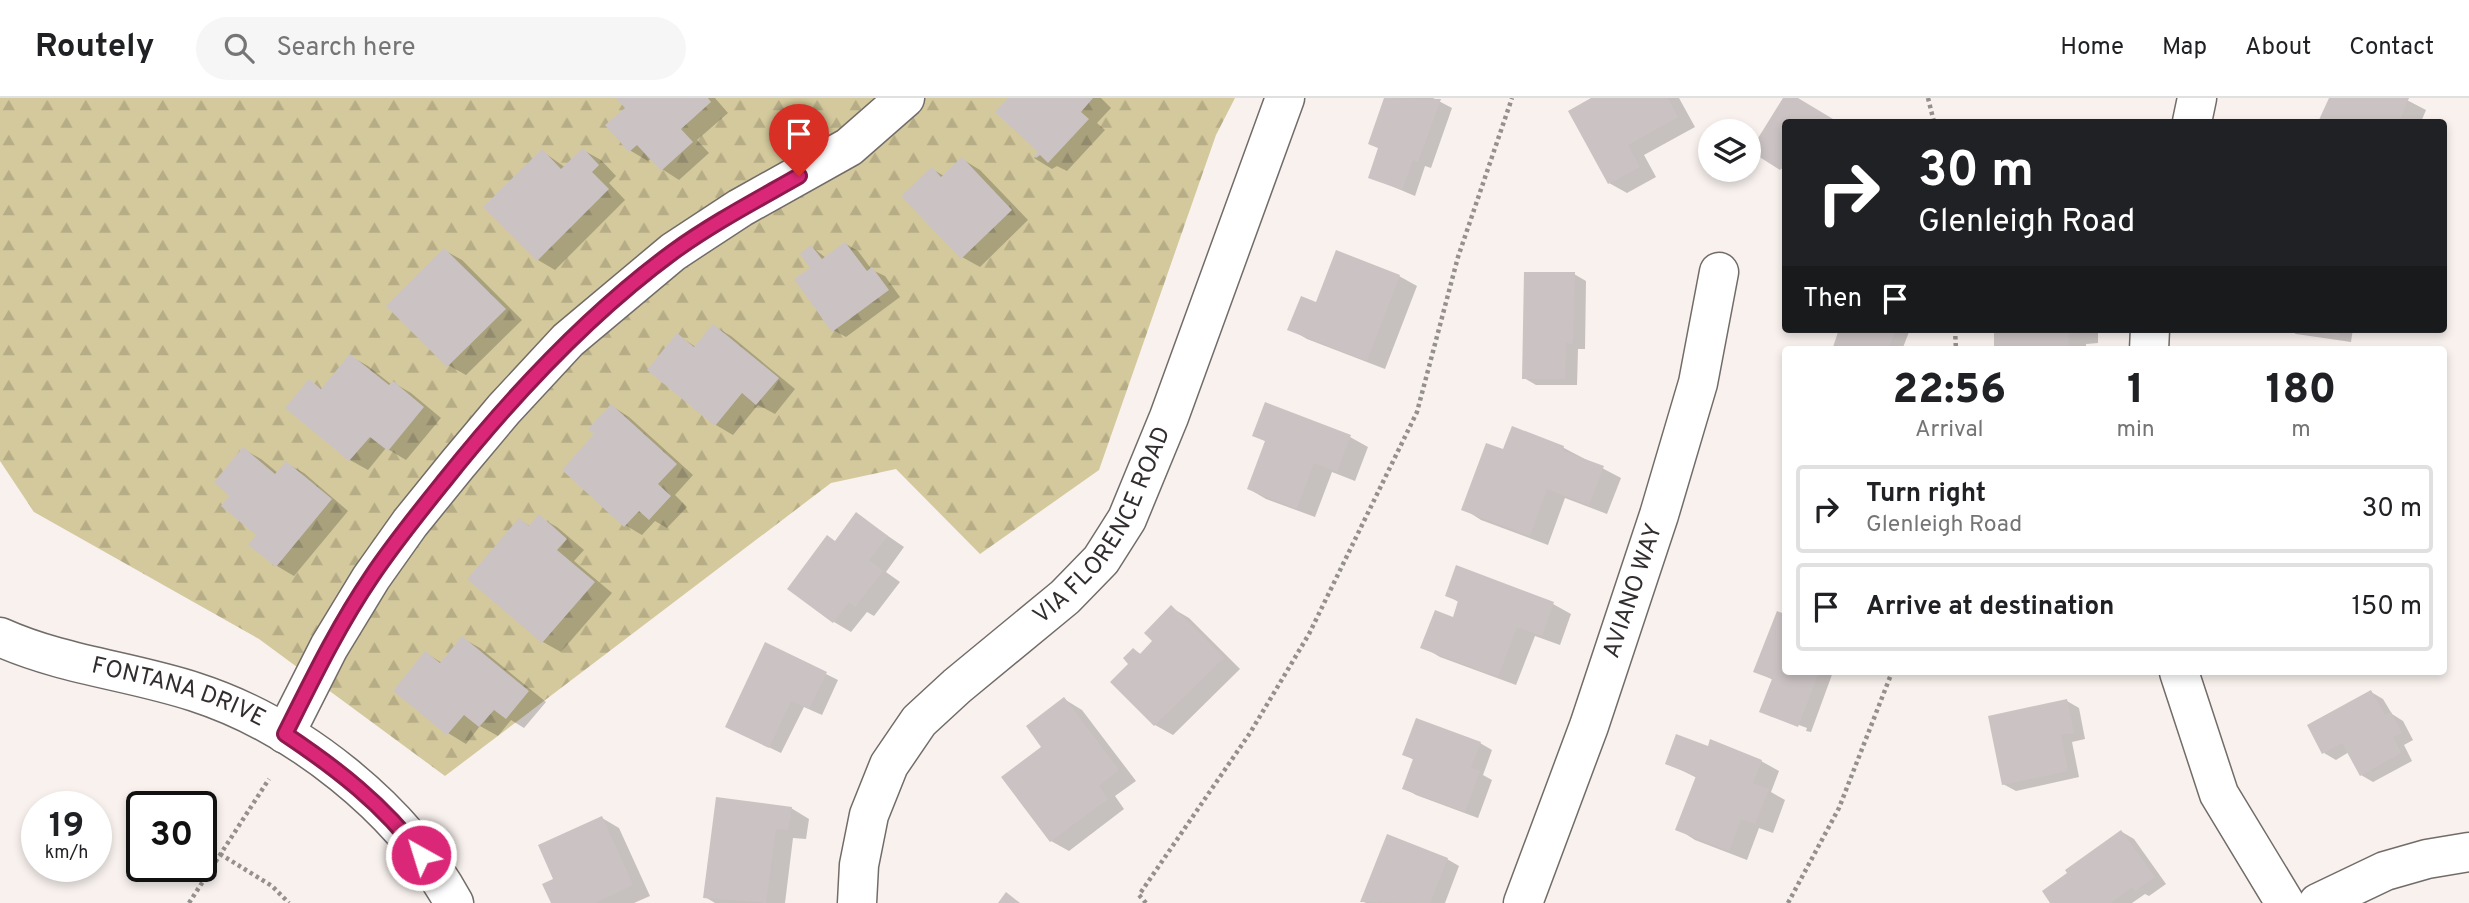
<!DOCTYPE html>
<style>
:root{--surface:#fff;--page:#f6f6f6;--text:#202124;--muted:#757577;--line:#e0e0e0}
body{margin:0;font-family:Overpass,sans-serif;background:var(--page);color:var(--text);height:100vh;display:flex;flex-direction:column;font-size:26px;white-space:nowrap}
*{box-sizing:border-box;margin:0}
p{font-size:23px;color:var(--muted)}
.icon{flex:none;width:38px;height:38px;fill:none;stroke:currentColor;stroke-width:2;stroke-linecap:round;stroke-linejoin:round}
.map{position:relative;flex:1;overflow:hidden}
.panel{position:absolute;left:1782px;top:248px;width:665px;height:329px;display:flex;flex-direction:column;background:var(--surface);border-radius:7px;box-shadow:0 4px 10px #0003}
.panel>*{flex:none}
.top-card{position:absolute;left:1782px;top:21px;width:665px;height:214px;border-radius:7px;box-shadow:0 4px 10px #0003;background:#202124;color:#fff;overflow:hidden}
.buttons{position:absolute;left:1698px;top:21px;display:grid;gap:14px}
.buttons a{display:grid;place-items:center;width:63px;height:63px;border-radius:50%;background:var(--surface);box-shadow:0 4px 10px #0003;font-size:35px}
.speed{position:absolute;left:21px;top:693px;display:flex;gap:14px;font-size:35px;font-weight:700;text-align:center}
.speed>*{display:grid;place-content:center;width:91px;height:91px;border-radius:50%;background:var(--surface);box-shadow:0 4px 10px #0003;line-height:1}
.speed small{font-size:18px;font-weight:400}
.speed .limit{border:4px solid #111;border-radius:10px;background:#fff;color:#111}
.pin{position:absolute;display:grid;place-items:center;width:60px;height:60px;color:#fff;margin:-72px -30px;border-radius:50% 50% 50% 0;rotate:-45deg;box-shadow:0 0 7px #0007}
.pin .icon{rotate:45deg}
.me{position:absolute;width:77px;margin:-38px;rotate:321deg;stroke-linejoin:round;filter:drop-shadow(0 0 5px #0008)}
.turn{display:flex;align-items:center;gap:24px;height:147px;padding:0 21px;font-size:32px}
.turn .icon{width:91px;height:91px;stroke-width:2.5}
.turn b{display:block;font-size:49px;line-height:60px}
.then{display:flex;align-items:center;height:66px;padding:0 21px;background:#0003;gap:14px;font-size:26px}
.eta{display:flex;justify-content:space-evenly;align-items:center;height:119px;text-align:center}
.eta b{font-size:42px;font-weight:800;line-height:49px}
ul{padding:0;list-style:none}
li{display:flex;align-items:center;gap:21px;height:88px;margin:0 14px 10px;padding:0 7px;border:4px solid var(--line);border-radius:7px}
li div{flex:1}
li b{display:block;font-size:26px}
li em{font-style:normal}
header{display:flex;align-items:center;gap:42px;box-sizing:border-box;height:98px;padding:0 35px;background:var(--surface);border-bottom:2px solid var(--line)}
header strong{font-size:33px}
nav{display:flex;gap:38px;margin-inline-start:auto;font-size:24px}
.search{width:490px;height:63px;background:var(--page);display:flex;align-items:center;gap:18px;box-sizing:border-box;padding:0 24px;border-radius:38px;color:var(--muted);font-size:26px}
.map>svg:first-child{display:block}
</style>
<header>
<strong>Routely</strong>
<div class="search"><svg class="icon" aria-label="search" viewBox="0 0 24 24"><circle cx="10" cy="10" r="6"/><path d="M15 15l6 6"/></svg>Search here</div>
<nav><a>Home</a><a>Map</a><a>About</a><a>Contact</a></nav>
</header>
<div class="map">
<svg width="2469" height="805" viewBox="0 0 2469 805">
<defs>
<pattern id="forest-firs" width="22" height="20" patternUnits="userSpaceOnUse" patternTransform="scale(1.75)"><rect width="22" height="20" fill="#d4c99c"/><path d="M5 1l3.5 6h-7zM16 11l3.5 6h-7z" fill="#b6ad87"/></pattern>
</defs>
<rect width="100%" height="100%" fill="#f8f1ee"/>
<path fill="url(#forest-firs)" d="M0 0H1235L1216 37 1099 372 980 456 896 371 831 385 445 678 259 541 34 414 0 363Z"/>
<path fill="#0003" d="M618 0H715L728 15 697 42 709 55 679 82 662 71 652 60 648 63 631 53 607 27 627 10Z
M1011 0H1101L1111 10 1097 25 1105 32 1067 73 1057 68 1052 71 1034 60 1040 54Z
M1386 0H1433L1452 10 1431 70 1425 68 1415 98 1370 79 1380 51 1370 45Z
M1595 0H1679L1695 29 1644 57 1656 79 1627 95 1609 85Z
M1785 0H1796L1835 24H1785V73L1752 53Z
M2331 0H2403L2426 12 2421 24H2320Z
M583 52 601 62 616 78 609 85 625 102 555 172 538 162 542 53 566 70Z
M962 61 980 72 1028 122 980 169 962 159 932 71 944 78Z
M846 146 858 153 872 172 885 178 900 199 846 239 833 232 812 170V149L826 160Z
M444 152 462 162 522 222 466 277 448 267Z
M1574 176 1586 183 1585 251H1578L1577 287H1536L1524 280Z
M1399 178 1417 188 1385 271 1307 241 1290 231Z
M714 228 731 238 795 291 775 316 758 307 733 337 716 327 677 237 696 249Z
M1841 231H1904L1909 234 1902 252H1833Z
M1995 231H2098V245L2086 246V252H1996Z
M2287 231H2353L2351 244 2296 236Z
M350 258 368 268 392 287 394 285 411 295 441 320 406 362 386 350 368 372 350 362 288 310 309 284 322 291Z
M612 308 629 319 693 377 675 397 687 409 667 430 655 423 642 437 625 427 596 336Z
M1513 331 1564 350 1621 380 1607 416 1565 400 1548 447 1481 422 1464 411 1504 353Z
M1254 337 1350 339 1368 349 1355 383 1332 374 1315 419 1266 401 1249 391 1267 344Z
M243 351 261 361 278 375 286 365 304 375 348 413 294 478 277 468 259 437Z
M856 416 904 449 886 474 900 484 874 518 867 514 851 534 834 524 836 444Z
M539 419 557 429 584 452 574 463 612 495 561 554 543 544 470 481 520 422 531 429Z
M1447 497 1553 506 1571 516 1560 547 1535 538 1516 587 1440 559 1423 549 1454 521 1460 505Z
M1172 510 1189 520 1240 571 1173 637 1155 627 1112 584 1130 566 1134 552 1142 557 1155 543Z
M1785 518V574H1833L1811 634 1806 633 1807 630 1772 617V619L1761 613 1773 582 1756 573Z
M462 540 480 550 546 604 524 630 511 622 498 638 480 628 466 646 448 635 426 555 442 565Z
M826 576 838 582 822 617 804 609 781 655 739 635Z
M2371 594 2383 601 2392 616 2403 623 2413 642 2404 647 2412 663 2373 684 2361 677 2349 654 2336 662 2324 655Z
M1064 601 1082 612 1136 683 1115 698 1124 711 1069 753 1051 743 1044 649Z
M2067 603 2079 610 2085 641 2072 644 2079 679 2016 693 2003 686Z
M1480 645 1492 652 1483 677 1492 682 1478 720 1416 697 1404 690 1414 662 1404 656Z
M1709 650 1761 663 1779 673 1771 694 1785 702 1773 735 1759 730 1747 762 1695 742 1678 731 1697 680 1667 665Z
M791 710 809 721 806 741 793 740 785 805H715L705 799Z
M602 720 619 730 650 798 634 805H553L555 782Z
M2122 734 2134 741 2166 786 2149 798 2145 796 2132 805H2052Z
M1447 761 1459 768 1445 805H1366L1362 803Z"/>
<path fill="#cbc3c3" d="M616 0H708L711 4 681 31 693 44 661 73 637 47 629 54 605 27 625 10Z
M1008 0H1093L1081 14 1089 21 1048 65 1040 57 1036 60 1034 58 1038 54 995 14Z
M1384 0 1441 1 1418 64 1413 62 1402 92 1368 80 1378 50 1368 46Z
M1591 0H1668L1678 19 1628 47 1640 69 1608 86 1568 13Z
M1783 0H1798L1838 24H1785V65L1780 72 1750 53Z
M2329 0H2409L2399 24H2318Z
M583 50 599 67 592 74 609 91 537 163 483 109 542 51 561 71Z
M962 59 1012 112 961 161 901 98 932 69 941 79Z
M845 144 867 173 872 169 889 192 832 234 794 181 810 170 800 156 811 147 822 161Z
M444 150 506 211 447 269 386 208Z
M1336 152 1400 177 1367 263 1287 232 1301 198 1316 204Z
M1524 174H1575L1573 246 1566 245 1565 281H1522Z
M713 226 779 280 756 307 742 295 715 328 647 272 677 235 694 249Z
M1839 231H1896L1888 252H1832Z
M1994 231H2081V235L2068 236 2069 252H1994Z
M2299 231H2340L2339 238Z
M350 256 389 287 393 283 424 309 388 353 370 339 349 363 285 310 309 281 321 291Z
M1265 304 1351 337 1337 374 1314 365 1297 411 1247 391 1265 343 1252 338Z
M611 306 677 366 658 386 671 398 649 422 639 413 624 429 562 372 594 336 588 331Z
M1512 328 1564 348 1563 353 1604 368 1589 407 1547 391 1530 438 1461 412 1486 345 1503 351Z
M243 349 275 376 286 363 332 401 276 469 248 447 256 437 221 408 229 398 214 384Z
M856 414 888 438 869 462 883 473 855 509 849 504 833 525 787 491 827 437 835 443Z
M539 416 567 441 557 452 595 484 542 545 467 481 519 420 529 428Z
M1456 467 1554 504 1542 538 1517 529 1498 579 1420 550 1435 512 1453 519 1458 503 1445 498Z
M1171 507 1224 560 1154 628 1110 584 1128 566 1123 560 1133 550 1140 556 1152 543 1144 535Z
M1777 513 1785 516V574H1819L1798 629 1759 614 1772 581 1753 574Z
M462 538 529 593 506 621 494 612 479 629 464 617 447 637 393 593 425 553 440 565Z
M765 544 827 574 809 611 791 603 769 650 725 629Z
M2371 592 2385 617 2391 614 2402 635 2393 639 2401 655 2360 678 2342 645 2322 656 2307 627Z
M1064 599 1119 672 1099 688 1108 701 1050 744 1001 679 1041 649 1026 628Z
M2067 601 2074 635 2061 637 2068 673 2002 687 1988 618Z
M1416 620 1481 644 1471 670 1480 673 1465 714 1402 691 1413 661 1402 657Z
M1676 636 1708 648 1710 641 1762 662 1753 685 1769 691 1755 726 1741 721 1729 753 1675 732 1696 678 1665 666Z
M716 699 792 709 788 732 776 731 766 805 703 800Z
M602 718 633 787 595 805H551L542 786 553 781 538 747Z
M2121 732 2155 779 2135 793 2132 789 2111 805H2050L2042 793 2067 775 2065 772Z
M1387 736 1448 760 1430 805 1360 804Z
M1006 794 1020 805H998Z"/>
<g fill="none" stroke-linecap="round" stroke-linejoin="round">
<g stroke="#726c69" stroke-width="41">
<g id="street">
<path d="M2192 24 2197 0"/>
<path d="M2149 252 2150 231"/>
<path id="s1" d="M0 539C62 567 131 573 195 594 297 627 402 710 454 805"/>
<path d="M2179 574 2219 696 2285 805"/>
<path d="M285 636 329 549 371 480 410 425 457 367 504 311 568 242 673 154 740 110 849 49 905 0"/>
<path id="s2" d="M857 805 859 767 869 717 889 667 919 623 957 588 1065 499 1101 462 1127 421 1169 319 1285 0"/>
<path id="s3" d="M1523 805 1589 628 1659 417 1698 285 1719 174"/>
<path d="M2318 805 2385 773 2427 761 2469 754"/>
</g>
</g>
<path stroke="#95908e" stroke-width="4.5" stroke-dasharray="3.5 3.5" stroke-linecap="butt" d="M1928 0 1934 24
M1955 231 1956 252
M220 756 272 788 289 805
M189 805 269 681
M1146 805 1139 797 1250 635 1309 536 1417 314 1458 159 1512 0
M1788 805 1839 710 1892 574"/>
<use href="#street" stroke="#fff" stroke-width="38"/>
</g>
<g fill="none" stroke-linecap="round" stroke-linejoin="round">
<g stroke="#8e194d" stroke-width="18">
<path id="route" d="M421 757C384 707 336 670 285 636 312 582 338 528 372 478 394 445 420 413 445 382 512 298 586 218 673 154 713 125 757 102 799 78"/>
</g>
<use href="#route" stroke="#db2777" stroke-width="12"/>
</g>
<g text-anchor="middle" dominant-baseline="central" stroke-width="6" stroke-linejoin="round" paint-order="stroke">
<g font-size="24" fill="#312e2d" stroke="#fff">
<text stroke="none"><textPath href="#s2" startOffset="469">VIA FLORENCE ROAD</textPath></text>
<text stroke="none"><textPath href="#s3" startOffset="331">AVIANO WAY</textPath></text>
<text stroke="none"><textPath href="#s1" startOffset="187">FONTANA DRIVE</textPath></text>
</g>
</g>
</svg>
<div class="buttons">
<a><svg class="icon" aria-label="layers" viewBox="0 0 24 24"><path d="M12 4l9 5-9 5-9-5zM3 14l9 5 9-5"/></svg></a>
</div>
<div class="speed"><div>19<small>km/h</small></div><div class="limit">30</div></div>
<div class="pin" style="left:799px;top:78px;background:#d93025"><svg class="icon" aria-label="arrive" viewBox="0 0 24 24"><path d="M6 21V4h12l-3 4 3 4H6"/></svg></div>
<svg class="me" style="left:421px;top:757px" viewBox="-20 -20 40 40"><circle r="17" fill="#db2777" stroke="#fff" stroke-width="3"/><path d="M0-11L8 9 0 5-8 9z" fill="#fff"/></svg>
<div class="top-card">
<div class="turn"><svg class="icon" aria-label="right" viewBox="0 0 24 24"><path d="M7 20v-9h11M14 6l5 5-5 5"/></svg><div><b>30 m</b>Glenleigh Road</div></div>
<div class="then">Then<svg class="icon" aria-label="arrive" viewBox="0 0 24 24"><path d="M6 21V4h12l-3 4 3 4H6"/></svg></div>
</div>
<section class="panel">
<div class="eta">
<div><b>22:56</b><p>Arrival</p></div>
<div><b>1</b><p>min</p></div>
<div><b>180</b><p>m</p></div>
</div>
<ul>
<li><svg class="icon" aria-label="right" viewBox="0 0 24 24"><path d="M7 20v-9h11M14 6l5 5-5 5"/></svg><div><b>Turn right</b><p>Glenleigh Road</p></div><em>30 m</em></li>
<li><svg class="icon" aria-label="arrive" viewBox="0 0 24 24"><path d="M6 21V4h12l-3 4 3 4H6"/></svg><div><b>Arrive at destination</b></div><em>150 m</em></li>
</ul>
</section>
</div>
